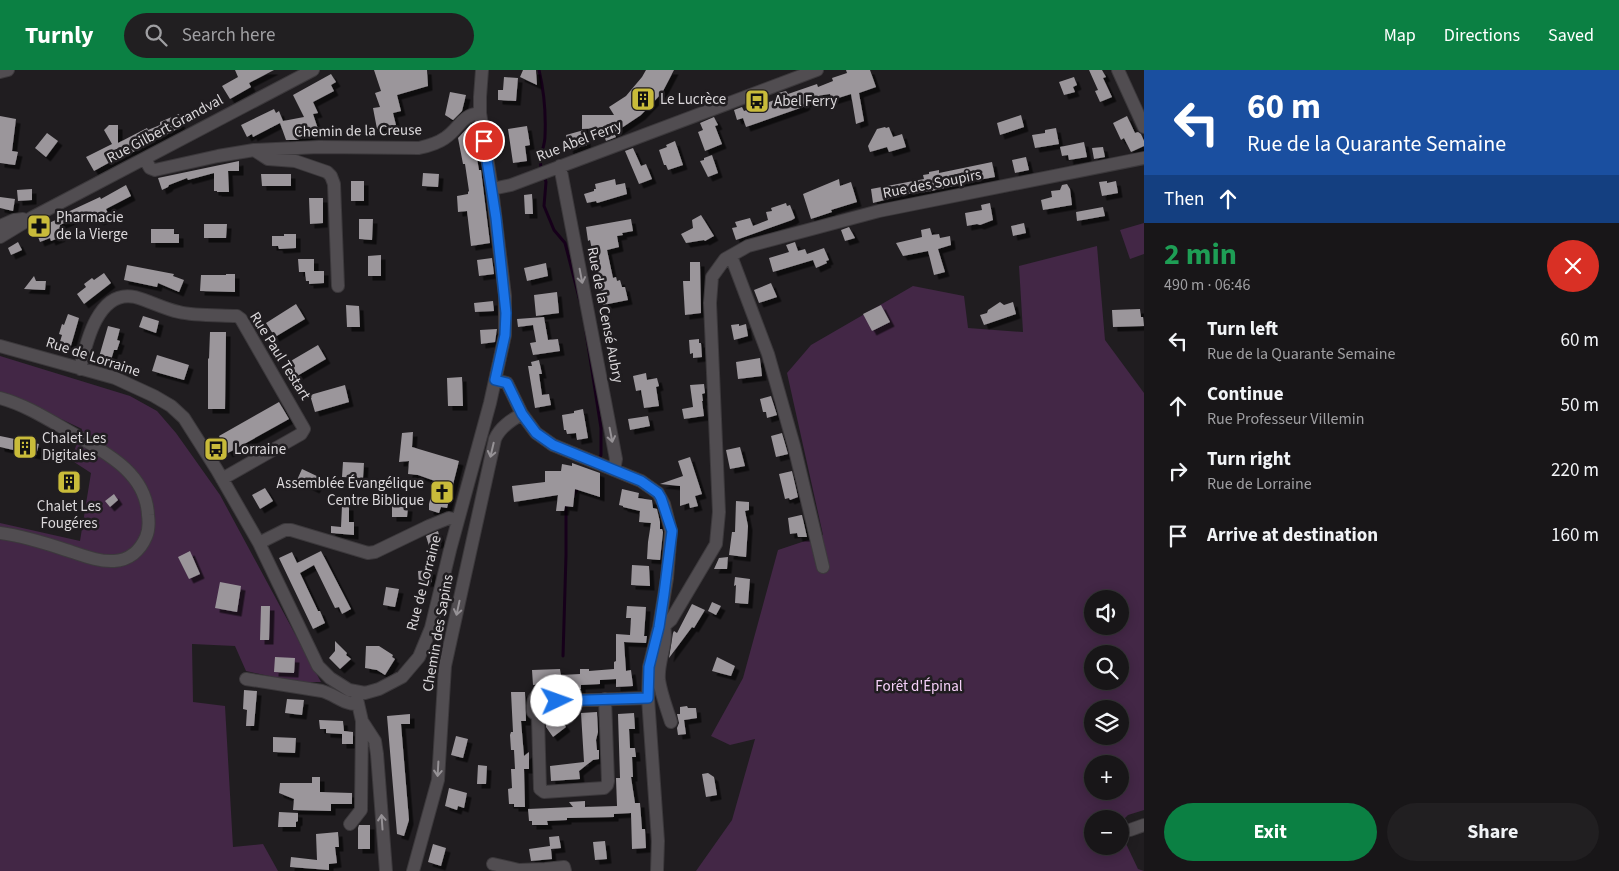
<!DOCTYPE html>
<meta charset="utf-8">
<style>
:root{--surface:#181618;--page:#211f21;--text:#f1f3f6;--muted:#9f9fa2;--line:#363537;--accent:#0b8043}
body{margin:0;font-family:"Source Sans 3",sans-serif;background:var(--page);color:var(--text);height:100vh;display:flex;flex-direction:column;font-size:19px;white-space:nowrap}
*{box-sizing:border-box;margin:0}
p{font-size:16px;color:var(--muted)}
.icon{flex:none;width:28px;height:28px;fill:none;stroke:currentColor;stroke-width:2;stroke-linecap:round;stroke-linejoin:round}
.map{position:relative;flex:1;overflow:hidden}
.side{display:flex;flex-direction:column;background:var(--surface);width:475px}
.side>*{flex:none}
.hud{background:#1a4fa0;color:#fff;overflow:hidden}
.buttons{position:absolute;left:1084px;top:520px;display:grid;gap:10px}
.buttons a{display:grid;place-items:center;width:45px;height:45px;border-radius:50%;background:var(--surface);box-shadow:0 2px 12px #0003,0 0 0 1px var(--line);font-size:25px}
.pin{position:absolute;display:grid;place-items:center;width:42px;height:42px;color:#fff;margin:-21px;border:2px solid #fff;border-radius:50%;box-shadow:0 1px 5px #0007}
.me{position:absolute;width:55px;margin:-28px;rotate:87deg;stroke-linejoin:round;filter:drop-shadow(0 0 4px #0008)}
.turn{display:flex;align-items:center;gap:18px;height:105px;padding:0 20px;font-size:22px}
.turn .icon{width:65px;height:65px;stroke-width:2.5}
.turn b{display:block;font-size:35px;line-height:42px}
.then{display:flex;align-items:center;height:48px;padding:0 20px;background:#0003;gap:10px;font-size:19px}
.round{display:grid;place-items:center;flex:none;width:52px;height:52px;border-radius:26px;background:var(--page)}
.headline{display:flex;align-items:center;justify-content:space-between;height:85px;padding:0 20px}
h1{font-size:30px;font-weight:700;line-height:38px;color:#1e9e55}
.primary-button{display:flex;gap:10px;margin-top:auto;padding:10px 20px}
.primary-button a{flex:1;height:58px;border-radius:30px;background:var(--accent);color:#fff;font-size:20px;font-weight:700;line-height:58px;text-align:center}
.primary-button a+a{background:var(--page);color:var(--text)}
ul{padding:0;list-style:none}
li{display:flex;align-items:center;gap:15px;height:65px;padding:0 20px}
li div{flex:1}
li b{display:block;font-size:19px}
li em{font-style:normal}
header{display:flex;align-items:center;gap:30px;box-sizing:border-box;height:70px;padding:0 25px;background:var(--accent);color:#fff}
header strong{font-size:24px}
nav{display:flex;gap:28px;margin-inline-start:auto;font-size:18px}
.search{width:350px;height:45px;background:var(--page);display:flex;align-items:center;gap:12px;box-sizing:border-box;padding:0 18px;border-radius:28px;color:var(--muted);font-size:19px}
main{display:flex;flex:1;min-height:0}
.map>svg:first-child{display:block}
</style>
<header>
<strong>Turnly</strong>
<div class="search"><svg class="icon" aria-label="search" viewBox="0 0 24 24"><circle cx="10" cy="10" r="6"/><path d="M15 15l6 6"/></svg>Search here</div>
<nav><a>Map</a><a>Directions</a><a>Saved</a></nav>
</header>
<main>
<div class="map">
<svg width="1144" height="801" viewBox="0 0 1144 801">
<defs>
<filter id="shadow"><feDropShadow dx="4.5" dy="4.5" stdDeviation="0" flood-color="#0009"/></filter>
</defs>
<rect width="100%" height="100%" fill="#201d20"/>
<path fill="#432746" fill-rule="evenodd" d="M1144 153V184L1130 189 1120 160Z
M1097 176 1105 270 1144 323V740L1128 745 1120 753V749H1092V776H1120V761L1138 799 1144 801H696L732 750 755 669 730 675 711 666 743 608 778 480 823 465 787 303 811 275 913 216 964 226 968 258 1023 262 1019 196ZM1092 529H1120V556H1092ZM1092 584H1120V611H1092ZM1092 639H1120V666H1092ZM1092 694H1120V721H1092Z
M0 286 130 326 157 341 176 363 220 425 321 612H297L246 601 235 576 192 574 193 632 225 636 233 777 263 774 278 801H0V453L80 471 91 403 71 390 82 359 13 326 0 322Z"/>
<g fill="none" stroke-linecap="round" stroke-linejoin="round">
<path stroke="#16001a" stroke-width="3" d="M539 0C544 21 546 44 545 66 545 78 537 89 542 100
M544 106 546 112 544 136 554 160 565 173 580 231
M586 262 601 358V385L598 391
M572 428 580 416
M563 586 566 485V437L569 433"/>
</g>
<path fill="#9b969b" filter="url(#shadow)" d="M235 0H274L249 13 251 17 230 29 222 16 238 7Z
M374 0H427L428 16 397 25 401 41 393 43 396 55 377 59 373 38 380 37 375 23 381 21Z
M523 0H536L537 15 520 7Z
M646 0H674L662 23 641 45 614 63 616 67 606 71 601 58 582 59V45H614L609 37 626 26 642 7Z
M846 0H870L876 17 859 23 864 51 856 54 851 24 832 30 830 24 823 25 808 31V32L805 33 806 35 803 37 746 57 743 48 737 50 734 40 742 37 744 41 780 28 778 23 786 21 788 24 817 14 818 17 833 11 832 8 847 3Z
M1089 0H1102L1106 7 1103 8 1112 27 1100 32 1095 21 1098 20Z
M331 4 336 12 331 15 334 21 313 32 318 43 313 44 319 62 296 70H286L280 53 253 67 252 64 247 67 241 55 274 39 276 43 279 41 283 51 304 47 293 25Z
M504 7 518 8 516 31 498 30V20H503Z
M1074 7 1077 15 1073 17 1075 22 1064 25 1059 12Z
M450 22 466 25 462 41 453 50 445 45Z
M179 44 181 57 131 83 130 81 94 101 86 87 112 74 104 60 109 55H118V73L147 58 148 60 160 55V52Z
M1021 45 1024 57 1000 65 997 53Z
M0 46 16 49 12 81 18 82 15 95 0 93Z
M1127 46 1135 63 1138 62 1141 64 1144 71V76L1131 82 1124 68 1121 70 1113 53Z
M714 47 718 55 715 56 722 74 705 81 698 62 703 60 700 53Z
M471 54 479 100H481L490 173 471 176 467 141 458 142 457 126 468 124V122L469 121 465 94H463L458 68Z
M527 56 530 75 525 76 527 91 513 93 508 59Z
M885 57 886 58 889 57 893 67 902 64 906 77 889 82 887 77 870 82 868 76 877 59Z
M1056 58 1059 74 1035 78 1032 65 1045 63V60Z
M584 60 587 75 569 80 566 65Z
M47 63 58 71 46 87 35 78Z
M675 71 683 95 668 100 666 95H664L659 80 667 77 666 75Z
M1084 72 1087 87 1069 90 1068 85 1062 86 1060 77Z
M1103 77 1105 87 1094 89 1092 78Z
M633 78 641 96 646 94 652 109 639 114 625 81Z
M712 85 718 103 708 107 700 91 704 90V88Z
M1026 87 1029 100 1015 103 1012 90Z
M239 91V101H228L229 122H217V121H214V103L188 110 187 108 169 115 168 117 162 120 158 108Z
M992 92 995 107 961 113 962 114 931 121 912 124 911 123 873 133 871 119 924 109 923 105 929 104V102L939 100V103Z
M423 103 439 104 438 117 422 116Z
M261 104H291V116H262Z
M615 109 616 115 625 113 627 124 597 133 596 131 587 133 584 124 594 121V119H596L595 114Z
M839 109 840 116 851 112 857 132 831 140 832 142 811 149 803 124Z
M351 111H364V131H351Z
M1107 111V113L1116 111 1118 123 1102 126 1099 112Z
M1067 114 1070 119 1072 135 1043 140 1041 130 1052 127 1051 121 1060 120 1062 115Z
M126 115 131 126 106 139 109 146 99 151 97 146 91 149 88 142 60 155 57 147 100 127 101 129Z
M32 119V130L18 131 17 120Z
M532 124 533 144H525L524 125Z
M0 127 15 129 13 141 0 138Z
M309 128H323V153L310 154Z
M786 133 787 136 790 135 795 148 792 150 736 170 732 158 737 157 735 152 750 148 753 156 768 150 766 142 772 141 771 138Z
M990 133 993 150 980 155 977 154 967 156 965 143 982 140 981 135Z
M1103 137 1105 146 1077 151 1076 142Z
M701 145 714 166 705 171 704 170 686 173 681 164 693 158 692 150Z
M58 149 62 162 59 164 61 167 51 171 50 168 40 172 35 159Z
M359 149H373L372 170 359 169Z
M631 149 633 161 622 163 623 165 617 166 619 177 607 180 613 208 616 207 617 211 620 210 622 217H625L628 230 603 235 590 170 588 171 586 157Z
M1024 153 1026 163 1013 166 1011 156Z
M204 154H227L226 168H204Z
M849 157 855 168 845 171 841 160Z
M930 158 932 165 939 164 940 168 950 166 951 175 938 179 945 202 934 205 928 181 903 186 896 173 922 167 921 160Z
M151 159H174V164H179V173H151Z
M284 164H296V178L279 179 278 176H272V166H284Z
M18 172 22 180 11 185 8 178Z
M795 172 798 181 805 179 807 184 824 178 829 190 826 191 827 193 816 198 813 190 773 202 769 188 789 182 786 175Z
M381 185V206H368V186Z
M492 188 494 204 479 206 477 190Z
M298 189H314V201H324V213L309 214V211H306L305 202H299Z
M690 192H700L701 243 685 245 683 211H690Z
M546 193 548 206 527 211 524 198Z
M127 195 174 204 173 206 184 210 179 222 158 213 157 217 124 210Z
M104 203 111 213 84 234 77 224 86 217 84 214 92 208 94 210Z
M226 204H235V222L200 221 201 205H226Z
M34 206 36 211H46L45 220 24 219Z
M771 213 777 227 759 233 754 220Z
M557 222 559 243 536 246 534 225Z
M493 231 494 241 475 242 474 233Z
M1000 232 1004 235 1013 232 1016 244 984 255 980 245 987 243 988 240Z
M296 234 305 249 275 267 266 253Z
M346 235 359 236 360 257H347Z
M881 235 890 252 872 261 863 244Z
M1140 239 1141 247H1143L1144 256 1113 257 1112 240Z
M68 244 79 248 70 279 59 275 62 265 59 264 62 254 64 255Z
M143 246 159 251 156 263 139 257Z
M544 247 548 270 558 269 560 281 533 285 530 273 536 272 533 255 518 257 517 249Z
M739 254V256L746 254 748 266 734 270 731 255Z
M108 256 120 259 117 270 120 271 117 280H114L111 290 99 287Z
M497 259 495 272 481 274 480 260Z
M210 262H226L225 339H208V288L209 289Z
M699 269V273H701L702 287 693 288V283L690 284 689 270Z
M318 275 326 289 297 306 289 292Z
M157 285 189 295 184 310 152 301Z
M760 288 762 306 738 309 736 292Z
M539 290 542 304H539L542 325 549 324 551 335 535 338 528 296H532L531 292Z
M646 303 647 310 657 308 659 316 656 317 659 336 644 338 641 320 636 321 633 306Z
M462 307 463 336H448L447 308Z
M704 314 705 323 702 324 703 331H702L704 346 684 349 682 339 693 337 690 315Z
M345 315 349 332 315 342 310 325Z
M771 326 777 345 767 348 766 342H763L760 329Z
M279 332 289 349 228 383 219 366Z
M583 339 588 368 577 370 576 363 567 364 566 360H564L562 345 574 343V341Z
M648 346 650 356 630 360 628 349Z
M413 362 412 377 459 391 447 438 441 437 439 443 429 440V434L435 411 418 405 408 404 409 391 399 392 402 363Z
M782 363 788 384 776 387 771 366Z
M0 366 39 374 36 385 0 377Z
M740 377 745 396 730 399 726 380Z
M690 387 702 424 695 426 698 436 690 438 689 433 680 436V416L660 414 683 406 678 391Z
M343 392 364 393 363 408 342 407Z
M572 393 600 403V427L575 419 573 437 565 436 564 441H556L558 425 514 432 512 416 545 412V401H561L562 394 572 396Z
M302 399 321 408 315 419 297 410Z
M792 401 798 427 790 430 789 428 785 429 779 404Z
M62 404 76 405 75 417 60 416Z
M265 418 273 431 260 439 252 425Z
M622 419 639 423 638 428 652 430 653 438 657 439 660 452V459H662L663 462 660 490 647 489 648 472 651 453 639 452 640 441 623 437V436L619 435Z
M114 424 118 430 110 437 105 431Z
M736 431 749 432V440L745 441 748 456 746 487 729 485 732 462H735Z
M342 436H349V452H354V465L331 463V456L341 457Z
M392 436 408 437 407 447H392Z
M801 445H802L807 467H798L797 463 790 464 788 448Z
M438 461 441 473 429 476 426 466Z
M190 481 200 504 189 509 178 487Z
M321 481 351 539 342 544 339 537 335 538 314 495 300 503 318 541H320L325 553 313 559 279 488 292 482 297 493Z
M728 487 727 499H714L719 488Z
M632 495 649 496 650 516 631 515Z
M431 500 432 512 419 513 418 501Z
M735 507 750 509 748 534 735 533 736 515 734 516Z
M220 512 241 516 237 542 215 538Z
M386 517 399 519 395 537 383 535Z
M712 532 721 536 716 545 708 541Z
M692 534 705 540 694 558 692 557 669 588 673 563 674 561 677 563Z
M261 536H270L269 570H260Z
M627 536 646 537 644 566H647L646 573 624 572 626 601 631 600 633 616 616 617V609L600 610V614L581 615V619H561V613L533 615 532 600 560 599 561 605 580 604V599H589V601L614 599V592L616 591V564L630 565 631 548H626Z
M335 571 347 583 346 585 351 589 340 599 329 588 335 581Z
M366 576H379L393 585 392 587 395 589 385 605 377 600 365 598Z
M275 587 295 588 294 603 274 602Z
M717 587 735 596 731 606 712 601Z
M244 620 257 621 254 656H246L247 640 243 639Z
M511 622H525L526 651H521L524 686 529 682V699H524L525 737H514V734H509L508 719 512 718 511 699H515L514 680H511L510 665 511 662H513Z
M287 629 304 630 302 645 285 643Z
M687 636 688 638H696L697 648 684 650 686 664 678 665 677 658 679 653 677 644H680V637Z
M597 642 598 662 596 670 597 680H599V689L593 690 579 701 580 709 551 711 550 696 584 692 581 643Z
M634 643 635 659H629L630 678H635L636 687H632L633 707H631L635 733H640L642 759H645L646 778 632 779 631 743 614 744V747L567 748V750L547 751 548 755H532V751H529L528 739 573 737 569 732 585 731V737L617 736 616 708H620L618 644Z
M410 644V654H401L409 750 404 766 397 764 387 646Z
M558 646 566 657 553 667 546 657V653Z
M319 650 343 651 344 661 353 662V674H342V664L326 663V659H320Z
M456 666 468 669 463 688 451 685Z
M273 667 296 668 295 683 273 682Z
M478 695 487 696 486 714H477Z
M708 703 714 707 717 725 706 727 702 704Z
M312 707H320V722L352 723V734H331V741L293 740 294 729 279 723 280 713H312Z
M449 718 467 723 464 738 458 736 457 740 445 736Z
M279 742 298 743V751L296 752V757H278Z
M359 755H370V779H358V758Z
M338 762 339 777H335L337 793 329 794V800L290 797 291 787 317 790 316 764Z
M559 766 561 778 551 779 552 789 531 791 529 779 550 776 549 767Z
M605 771 607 789 595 790 593 772Z
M433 774 446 778 441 796 428 792Z"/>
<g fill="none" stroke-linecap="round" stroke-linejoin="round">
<g stroke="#3c393c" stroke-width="14">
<path id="minor" d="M1118 0 1144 57
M0 2 8 0
M254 80 319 77 419 78C428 76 438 73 445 68 460 58 461 45 480 43
M145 89 150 98 155 100 218 86 254 80 268 89 295 91 327 102 331 106 334 114 338 216
M560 96 616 389 614 400
M492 119 511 115 817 0
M0 156 14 150 23 149
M0 167 33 147 313 0
M731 186 768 284 794 376 823 497
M0 276 115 308 154 326 171 336 184 348 217 400 259 473 318 596 330 608 349 620 365 623 379 619 402 607 419 587 431 558 450 480 490 333 505 265V226L492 119 480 43V27L482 0
M80 299C86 273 98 219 135 227 150 231 164 239 179 242 195 246 219 245 237 246L241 249 304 359 301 364 222 409
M495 310 507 313 522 344 536 363 553 375 641 411 658 423 664 434 671 461 667 508 659 557 649 597 648 628 658 771 657 801
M0 328C26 335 49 350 72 363 104 382 146 402 148 445 149 452 149 460 146 467 140 481 129 490 114 491 98 492 82 485 66 480 45 473 23 466 0 463
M259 473 285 460H291L368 483 375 482 429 456 449 448 458 450
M664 556C668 574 657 592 659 610 661 624 667 639 671 652
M659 557 664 556 671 550 716 474 719 442 710 233 712 207 725 189 748 176 879 141 1144 88
M246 609 322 621C334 624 345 635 357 634
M552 624 555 625C562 639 549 642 539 647L533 642C532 624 535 626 552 624Z
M557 631 648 628
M538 647 540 719 544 722 604 718 607 715 608 711 605 629
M362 651 375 671 377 684 386 801
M350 754 361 740 362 651 357 629 359 622
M1130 760 1144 755
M493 794 519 800 545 799 564 797 565 801
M413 801 438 710 445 596 495 369C500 357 511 350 522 344"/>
</g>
<use href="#minor" stroke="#514d51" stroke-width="12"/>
</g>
<defs><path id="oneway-shaft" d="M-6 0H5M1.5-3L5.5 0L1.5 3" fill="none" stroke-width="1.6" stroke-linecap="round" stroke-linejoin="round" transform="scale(1.25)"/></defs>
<g stroke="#969296">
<use href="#oneway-shaft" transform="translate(581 206) rotate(79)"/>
<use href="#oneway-shaft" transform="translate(611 365) rotate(79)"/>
<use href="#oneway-shaft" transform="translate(492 380) rotate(103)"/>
<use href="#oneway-shaft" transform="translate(458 538) rotate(102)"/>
<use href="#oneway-shaft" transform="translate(438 699) rotate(93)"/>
<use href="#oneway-shaft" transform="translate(382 752) rotate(-94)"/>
</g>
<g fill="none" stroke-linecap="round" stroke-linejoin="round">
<g stroke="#114b97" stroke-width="12">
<path id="route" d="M484 71 496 148 506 243 505 265 495 310 507 313 522 344 536 363 553 375 641 411 658 423 661 428 672 461 664 524 659 557 649 597 648 628 557 631"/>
</g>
<use href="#route" stroke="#1a73e8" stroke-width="9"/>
</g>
<defs>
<g id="building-square" transform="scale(1.25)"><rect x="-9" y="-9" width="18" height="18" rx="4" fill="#c9bb3a" stroke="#201d20"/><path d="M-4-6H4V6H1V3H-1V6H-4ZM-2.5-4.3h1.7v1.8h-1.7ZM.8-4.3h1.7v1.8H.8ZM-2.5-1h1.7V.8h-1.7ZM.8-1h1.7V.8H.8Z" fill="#111"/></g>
<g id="bus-square" transform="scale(1.25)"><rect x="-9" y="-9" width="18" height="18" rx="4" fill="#c9bb3a" stroke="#201d20"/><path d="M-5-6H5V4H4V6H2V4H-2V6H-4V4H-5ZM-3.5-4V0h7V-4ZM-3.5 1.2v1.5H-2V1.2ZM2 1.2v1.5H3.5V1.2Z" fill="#111"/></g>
<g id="pharmacy-square" transform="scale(1.25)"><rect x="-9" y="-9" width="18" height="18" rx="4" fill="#c9bb3a" stroke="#201d20"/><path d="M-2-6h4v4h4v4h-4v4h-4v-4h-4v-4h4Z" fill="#111"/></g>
<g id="church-square" transform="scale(1.25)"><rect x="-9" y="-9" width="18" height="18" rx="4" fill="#c9bb3a" stroke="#201d20"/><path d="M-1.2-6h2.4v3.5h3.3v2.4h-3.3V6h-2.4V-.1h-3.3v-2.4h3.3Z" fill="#111"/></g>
</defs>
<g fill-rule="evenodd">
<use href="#building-square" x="643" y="29"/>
<use href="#bus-square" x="757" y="31"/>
<use href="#pharmacy-square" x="39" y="156"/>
<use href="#building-square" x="25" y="377"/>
<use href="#bus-square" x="216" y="379"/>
<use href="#building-square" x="69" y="412"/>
<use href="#church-square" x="442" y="422"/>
</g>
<g text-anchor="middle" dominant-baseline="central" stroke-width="5" stroke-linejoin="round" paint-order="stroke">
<g font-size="15" fill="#dbd8db" stroke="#201d20" text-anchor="start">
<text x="660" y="29">Le Lucrèce</text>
<text x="774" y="31">Abel Ferry</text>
<text x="56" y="147">Pharmacie<tspan x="56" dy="17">de la Vierge</tspan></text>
<text x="42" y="368">Chalet Les<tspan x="42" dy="17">Digitales</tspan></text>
<text x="234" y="379">Lorraine</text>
<text x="424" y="413" text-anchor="end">Assemblée Évangélique<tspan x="424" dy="17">Centre Biblique</tspan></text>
<text x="69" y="436" text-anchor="middle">Chalet Les<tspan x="69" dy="17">Fougéres</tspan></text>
</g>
<g font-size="15" fill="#dbd8db" stroke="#201d20">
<text transform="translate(165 59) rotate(-28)">Rue Gilbert Grandval</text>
<text transform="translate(358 61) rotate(-1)">Chemin de la Creuse</text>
<text transform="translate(579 71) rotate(-21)">Rue Abel Ferry</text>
<text transform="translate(932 114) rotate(-11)">Rue des Soupirs</text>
<text transform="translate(605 245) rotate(79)">Rue de la Censé Aubry</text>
<text transform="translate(280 286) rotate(58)">Rue Paul Testart</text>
<text transform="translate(93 287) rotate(18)">Rue de Lorraine</text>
<text transform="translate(424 513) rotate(-75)">Rue de Lorraine</text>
<text transform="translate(438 563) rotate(-80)">Chemin des Sapins</text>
</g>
<g font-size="15" fill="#f7d1fa" stroke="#201d20">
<text x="919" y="616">Forêt d'Épinal</text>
</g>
</g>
</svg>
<div class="buttons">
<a><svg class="icon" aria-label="sound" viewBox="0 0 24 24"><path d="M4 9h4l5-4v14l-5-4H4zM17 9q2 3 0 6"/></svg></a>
<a><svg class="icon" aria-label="search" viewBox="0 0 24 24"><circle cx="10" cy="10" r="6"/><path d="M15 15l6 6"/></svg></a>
<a><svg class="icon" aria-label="layers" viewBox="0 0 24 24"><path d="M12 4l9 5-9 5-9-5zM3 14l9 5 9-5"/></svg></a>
<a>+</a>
<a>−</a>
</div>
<div class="pin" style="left:484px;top:71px;background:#d93025"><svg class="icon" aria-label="arrive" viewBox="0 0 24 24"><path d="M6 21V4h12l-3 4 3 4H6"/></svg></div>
<svg class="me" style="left:557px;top:631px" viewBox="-20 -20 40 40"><circle r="19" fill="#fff"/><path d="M0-13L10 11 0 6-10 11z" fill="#1a73e8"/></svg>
</div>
<section class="side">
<div class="hud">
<div class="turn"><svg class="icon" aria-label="left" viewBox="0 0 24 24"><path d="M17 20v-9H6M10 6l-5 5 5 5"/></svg><div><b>60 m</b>Rue de la Quarante Semaine</div></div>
<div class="then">Then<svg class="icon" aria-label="ahead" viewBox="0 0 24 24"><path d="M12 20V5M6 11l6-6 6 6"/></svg></div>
</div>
<div class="headline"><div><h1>2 min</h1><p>490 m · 06:46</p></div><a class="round" style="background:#d93025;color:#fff"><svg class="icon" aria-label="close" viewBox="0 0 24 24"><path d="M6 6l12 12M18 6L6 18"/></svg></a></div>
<ul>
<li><svg class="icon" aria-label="left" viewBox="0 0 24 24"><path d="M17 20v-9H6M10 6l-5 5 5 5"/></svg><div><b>Turn left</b><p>Rue de la Quarante Semaine</p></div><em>60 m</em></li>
<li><svg class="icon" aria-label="ahead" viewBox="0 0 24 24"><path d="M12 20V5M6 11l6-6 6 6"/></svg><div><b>Continue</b><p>Rue Professeur Villemin</p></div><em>50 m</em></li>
<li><svg class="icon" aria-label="right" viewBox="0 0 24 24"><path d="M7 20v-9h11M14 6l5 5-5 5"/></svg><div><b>Turn right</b><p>Rue de Lorraine</p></div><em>220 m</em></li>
<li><svg class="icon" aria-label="arrive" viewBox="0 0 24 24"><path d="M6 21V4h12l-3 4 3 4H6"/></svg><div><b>Arrive at destination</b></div><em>160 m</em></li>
</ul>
<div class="primary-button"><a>Exit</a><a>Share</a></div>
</section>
</main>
